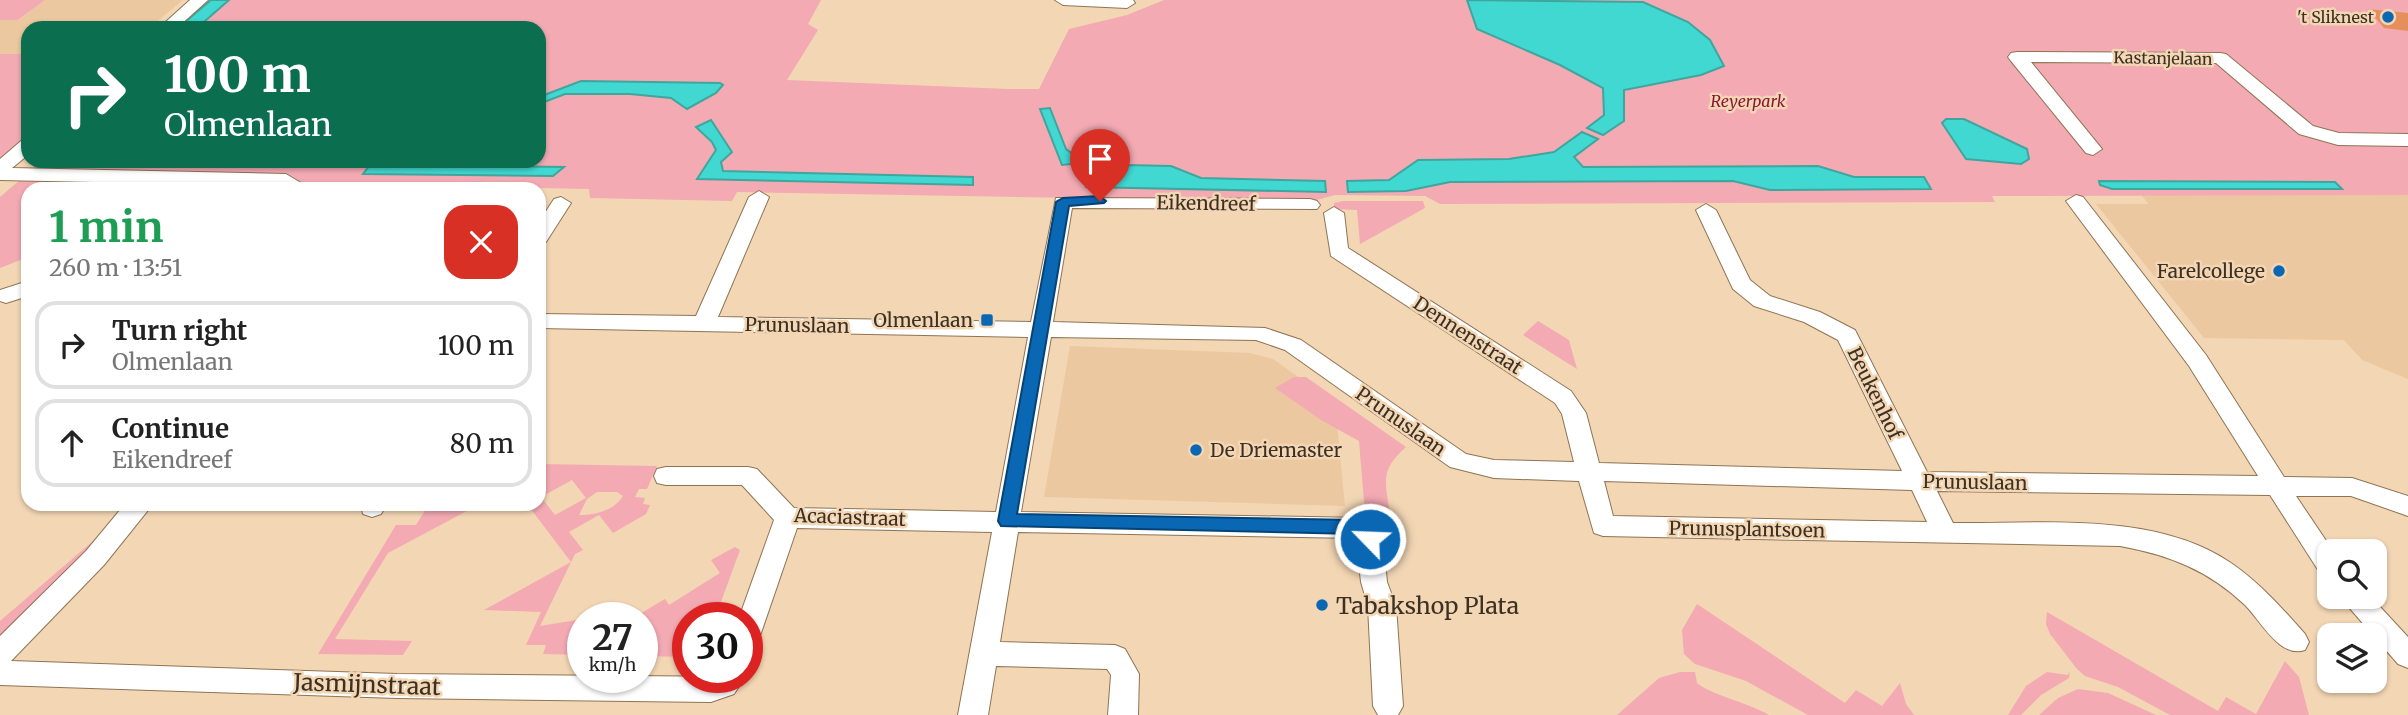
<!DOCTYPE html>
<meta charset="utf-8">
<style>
:root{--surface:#fff;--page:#f6f6f6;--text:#222;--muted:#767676;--line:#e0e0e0}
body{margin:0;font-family:Merriweather,serif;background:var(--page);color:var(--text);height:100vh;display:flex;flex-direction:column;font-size:26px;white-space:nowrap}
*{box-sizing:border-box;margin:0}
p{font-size:23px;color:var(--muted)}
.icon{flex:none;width:38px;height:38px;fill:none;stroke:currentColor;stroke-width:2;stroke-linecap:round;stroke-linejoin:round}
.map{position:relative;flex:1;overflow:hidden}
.drawer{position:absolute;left:21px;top:182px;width:525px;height:329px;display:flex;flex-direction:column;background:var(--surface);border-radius:21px;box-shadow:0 2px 5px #0004}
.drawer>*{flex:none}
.guide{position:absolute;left:21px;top:21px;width:525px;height:147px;border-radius:21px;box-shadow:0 2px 5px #0004;background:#0b6e4f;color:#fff;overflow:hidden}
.buttons{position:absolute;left:2317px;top:539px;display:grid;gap:14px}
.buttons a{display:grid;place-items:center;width:70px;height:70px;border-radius:14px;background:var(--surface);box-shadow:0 2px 5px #0004;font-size:35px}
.speed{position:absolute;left:567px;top:602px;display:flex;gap:14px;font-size:35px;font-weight:700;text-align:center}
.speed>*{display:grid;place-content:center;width:91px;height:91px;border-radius:50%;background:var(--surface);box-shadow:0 2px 5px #0004;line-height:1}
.speed small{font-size:18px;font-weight:400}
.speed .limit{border:10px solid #d22;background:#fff;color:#111}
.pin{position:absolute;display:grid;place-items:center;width:60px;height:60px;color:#fff;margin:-72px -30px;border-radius:50% 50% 50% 0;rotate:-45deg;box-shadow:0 0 7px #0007}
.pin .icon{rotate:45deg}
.me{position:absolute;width:77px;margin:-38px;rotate:294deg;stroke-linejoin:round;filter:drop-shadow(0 0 5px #0008)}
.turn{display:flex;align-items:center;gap:24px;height:147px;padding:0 28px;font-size:32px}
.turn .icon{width:91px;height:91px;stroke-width:2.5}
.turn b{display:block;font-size:49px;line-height:60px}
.round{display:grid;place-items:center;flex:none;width:74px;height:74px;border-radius:21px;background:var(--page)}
.head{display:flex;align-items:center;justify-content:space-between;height:119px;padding:0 28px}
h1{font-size:42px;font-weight:700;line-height:52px;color:#1e9e55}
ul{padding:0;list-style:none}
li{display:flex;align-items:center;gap:21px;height:88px;margin:0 14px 10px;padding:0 14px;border:4px solid var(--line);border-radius:21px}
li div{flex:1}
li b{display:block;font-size:26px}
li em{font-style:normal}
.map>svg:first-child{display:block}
</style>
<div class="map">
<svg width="2408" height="715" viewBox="0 0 2408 715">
<rect width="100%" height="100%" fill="#f3d6b4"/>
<path fill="#ebc8a0" d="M45 0H183L149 28H28V54H0V20H19Z
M2408 188V379L2362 360 2344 340 2204 338 2096 204H2149L2137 190Z
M1070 346 1250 353 1273 359 1335 403 1345 506 1044 497Z"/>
<path fill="#f3aab3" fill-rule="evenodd" d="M0 0H45L18 20H0Z
M229 0H821L808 24 818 30 787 80 1008 89H1039L1069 29 1127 15 1164 0H2408V195L1992 196 1995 202 1440 204 1425 196 1335 195 1309 202 737 192 732 201 590 198 589 189 538 188 28 189V257L0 268V197L42 161H539V28H197Z
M0 54H28V138L0 161Z
M1343 201H1423L1425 208 1360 244 1357 210 1334 209V203Z
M1538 321 1569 340 1577 369 1523 335Z
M1294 377H1306L1406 447C1380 470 1385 481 1390 514L1365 513 1359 441 1321 420 1275 388Z
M539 464 657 466 647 489H639L635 497 645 498 643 504 650 505 646 514 613 533 599 515 569 532 583 550 575 554 540 626 583 619V655L543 654 546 645H526L541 612 484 610 571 562 527 504H539ZM572 480 586 498 555 515 541 497ZM597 492H617L623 496C614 511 595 515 579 515L587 499Z
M429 504H480L388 553 335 639 412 641 403 655 318 654 396 525H416Z
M100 535 0 639V621Z
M735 547 740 550 715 618H688V657L642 656V618H633L665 599 669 605 720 573 711 560Z
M1697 604 1845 703 1856 690 1882 706 1900 683 1906 704 1914 715H1808L1746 681 1695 664 1684 654 1682 630Z
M2047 612 2218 711 2226 697 2256 714 2285 661 2299 677 2309 715H2170L2118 687 2085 676 2077 669 2050 634 2046 624Z
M2070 671 2069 678 2041 695 2021 715H2008L2026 686 2047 672 2068 675Z
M1680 672H1695L1697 683C1709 694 1749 703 1769 715H1617L1659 678Z
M2078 689 2108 693 2156 715H2039L2058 698Z"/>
<path fill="#41d8d2" stroke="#3fa69e" stroke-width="2" d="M211 0H229L197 28H178Z
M1467 0 1643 2 1688 22 1710 40 1724 66 1701 75 1624 90V121L1603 135 1587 128 1604 115 1603 88 1560 65 1477 29Z
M581 81 720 83 723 85 716 93 687 109 671 98 630 94H565L539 104V97Z
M1050 108 1066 149 1081 160 1079 163 1062 165 1040 109Z
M1946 119H1964L2027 149 2029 159 2021 164 1966 159 1942 123Z
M711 120 732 152 721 162 723 171 973 177V185L697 179 716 150 712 142 696 127Z
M1582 132 1598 139 1574 157 1583 167 1818 166 1854 177H1924L1931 189 1770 190 1733 181 1450 182 1406 191 1348 192 1347 181 1389 180 1418 160 1509 159 1554 152Z
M373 161H476L479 166 564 167 553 176 363 174Z
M1125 165 1171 166 1201 178 1325 181 1326 192 1086 187 1091 175Z
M2099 181 2335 182 2342 189H2112L2100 185Z"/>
<path fill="#e5905c" d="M2368 9 2408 13V31L2384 28Z"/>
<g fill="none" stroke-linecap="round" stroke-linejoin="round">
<g stroke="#8e7454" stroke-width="2">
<path id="street" d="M190 0H208L177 28H159Z
M1055 0H1133L1135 3 1127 8 1063 5Z
M2017 52 2220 53 2226 54 2313 126 2339 133 2408 134V146L2338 145 2299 134 2216 63 2031 62 2102 149 2093 155 2086 153 2011 61 2008 57 2011 53Z
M28 139V155L12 168 286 174 306 186 304 189H284L282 186 0 180V159L21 141Z
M759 191 769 197 718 317 1031 322 1056 198 1310 199 1317 201 1320 205 1317 209 1072 208 1053 322 1265 328 1301 340 1466 454 1494 460 1574 462 1562 414 1555 403 1331 256 1324 213 1334 207 1344 213 1348 248 1571 391 1586 413 1599 463 1902 471 1838 340 1804 322 1754 306 1733 289 1696 210 1706 204 1716 210 1750 280 1770 296 1820 312 1855 330 1927 472 2258 476 2189 366 2066 201 2076 195 2083 197 2206 355 2284 477 2352 478 2408 496V516L2351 496H2296L2333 551H2329V577L2320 573 2270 495 1937 491 1953 523C2041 524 2155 511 2231 563 2260 583 2282 608 2305 634L2309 642 2305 650C2280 659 2261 621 2245 605 2208 570 2169 555 2120 546L1603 536 1594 533 1579 481 1494 478 1450 467 1285 350 1256 340 1051 337 1021 512 1363 518 1372 521 1383 539 1387 582 1396 606 1403 706 1398 715H1378L1373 706 1368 606 1361 582 1356 538 1018 532 1000 642 1115 645 1125 649 1139 674 1138 715H1108L1111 675 1107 669 996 666 988 715H958L992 532 797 528 761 633 757 641 747 645V618H739L774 520 742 485H666L657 483 654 476 657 469 666 467H748L757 469 794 508 996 512 1028 337 539 328V314L696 316 749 197ZM1604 481 1912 490 1927 522 1613 516Z
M561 197 571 203 546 242 539 244V222L554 199Z
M28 281V296L6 303 0 301V290Z
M125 504H153L104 565 11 661 397 674 745 677 734 694 711 702 397 698 0 685V636L86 551Z
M361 504H387L381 514 372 517 363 514Z
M2340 597H2371L2408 637V668L2398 664Z"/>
</g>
<use href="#street" fill="#fff" fill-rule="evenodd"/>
</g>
<path fill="#0a67b4" stroke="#064375" stroke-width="2" d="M1100 196 1106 201 1104 203 1069 206 1017 514 1359 520 1374 527 1380 539 1377 544H1364L1356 534 1001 526 998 521 1056 202 1063 198Z"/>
<g fill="#0a67b4" stroke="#f3d6b4" stroke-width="2.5">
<circle cx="2388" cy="17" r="7"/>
<circle cx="2279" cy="271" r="7"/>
<rect x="980" y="313" width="14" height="14" rx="3.5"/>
<circle cx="1196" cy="450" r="7"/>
<circle cx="1322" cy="605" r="7"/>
</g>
<g text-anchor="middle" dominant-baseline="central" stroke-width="5" stroke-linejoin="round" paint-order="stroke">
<g font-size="16" fill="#3b3023" stroke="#f3d6b4" text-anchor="end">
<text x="2374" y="17">'t Sliknest</text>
</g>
<g font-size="16" fill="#3b3023" stroke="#f3d6b4">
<text transform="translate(2163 58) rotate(1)">Kastanjelaan</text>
</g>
<g font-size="16" font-style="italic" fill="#8c1437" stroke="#f3d6b4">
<text x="1748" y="101">Reyerpark</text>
</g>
<g font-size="19" fill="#3b3023" stroke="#f3d6b4">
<text transform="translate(1206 203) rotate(1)">Eikendreef</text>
<text transform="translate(797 325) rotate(1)">Prunuslaan</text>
<text transform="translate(1468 335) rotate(33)">Dennenstraat</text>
<text transform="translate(1875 393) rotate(64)">Beukenhof</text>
<text transform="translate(1401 421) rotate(35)">Prunuslaan</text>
<text transform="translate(1975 482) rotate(1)">Prunuslaan</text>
<text transform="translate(850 517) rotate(2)">Acaciastraat</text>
<text transform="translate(1747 529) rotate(1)">Prunusplantsoen</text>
</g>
<g font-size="19" fill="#3b3023" stroke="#f3d6b4" text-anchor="end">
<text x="2265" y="271">Farelcollege</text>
<text x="973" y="320">Olmenlaan</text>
<text x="1210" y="450" text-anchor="start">De Driemaster</text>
</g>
<g font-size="23" fill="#3b3023" stroke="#f3d6b4" text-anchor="start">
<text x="1336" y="605">Tabakshop Plata</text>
</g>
<g font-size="23" fill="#3b3023" stroke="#f3d6b4">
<text transform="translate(367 684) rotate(2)">Jasmijnstraat</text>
</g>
</g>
</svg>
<div class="buttons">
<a><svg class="icon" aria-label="search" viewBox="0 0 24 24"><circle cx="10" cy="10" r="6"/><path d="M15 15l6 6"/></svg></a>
<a><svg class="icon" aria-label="layers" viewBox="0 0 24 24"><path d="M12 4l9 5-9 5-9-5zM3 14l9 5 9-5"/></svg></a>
</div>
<div class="speed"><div>27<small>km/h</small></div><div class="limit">30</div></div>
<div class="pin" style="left:1100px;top:201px;background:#d93025"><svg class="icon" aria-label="arrive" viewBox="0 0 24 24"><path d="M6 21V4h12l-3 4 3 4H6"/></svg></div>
<svg class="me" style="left:1370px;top:539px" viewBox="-20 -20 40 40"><circle r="17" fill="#0a67b4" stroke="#fff" stroke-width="3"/><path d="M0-11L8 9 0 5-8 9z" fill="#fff"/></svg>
<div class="guide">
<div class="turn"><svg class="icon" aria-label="right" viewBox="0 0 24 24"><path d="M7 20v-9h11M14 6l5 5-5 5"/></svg><div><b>100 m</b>Olmenlaan</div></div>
</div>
<section class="drawer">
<div class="head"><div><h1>1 min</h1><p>260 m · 13:51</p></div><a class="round" style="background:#d93025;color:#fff"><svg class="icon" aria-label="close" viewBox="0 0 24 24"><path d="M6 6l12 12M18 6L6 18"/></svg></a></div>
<ul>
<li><svg class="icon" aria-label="right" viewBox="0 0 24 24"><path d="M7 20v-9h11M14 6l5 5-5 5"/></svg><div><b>Turn right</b><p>Olmenlaan</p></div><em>100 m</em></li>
<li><svg class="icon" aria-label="ahead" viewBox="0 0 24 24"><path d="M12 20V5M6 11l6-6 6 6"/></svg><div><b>Continue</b><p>Eikendreef</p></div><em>80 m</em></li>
</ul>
</section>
</div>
